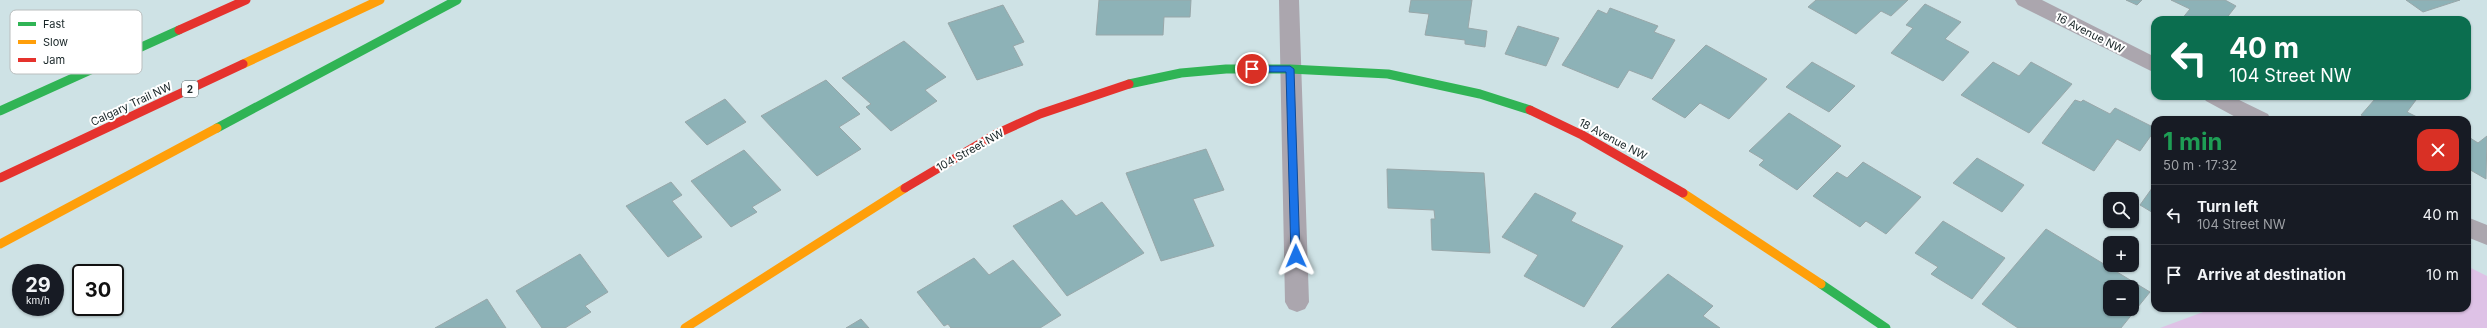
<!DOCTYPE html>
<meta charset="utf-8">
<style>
:root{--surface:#171b24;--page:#20242c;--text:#f1f3f6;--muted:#9ea1a6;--line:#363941}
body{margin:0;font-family:Inter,sans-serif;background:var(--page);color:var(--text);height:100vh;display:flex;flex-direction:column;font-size:15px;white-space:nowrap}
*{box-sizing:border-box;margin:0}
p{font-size:13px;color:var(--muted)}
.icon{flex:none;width:22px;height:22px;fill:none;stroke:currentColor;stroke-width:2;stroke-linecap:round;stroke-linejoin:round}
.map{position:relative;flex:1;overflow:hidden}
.sheet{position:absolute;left:2151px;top:116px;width:320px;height:196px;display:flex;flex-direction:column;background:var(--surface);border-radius:12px;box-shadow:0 1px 3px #0004}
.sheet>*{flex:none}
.top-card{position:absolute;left:2151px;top:16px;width:320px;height:84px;border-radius:12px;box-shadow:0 1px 3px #0004;background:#0b6e4f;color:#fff;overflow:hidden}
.tools{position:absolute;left:2103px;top:192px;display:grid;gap:8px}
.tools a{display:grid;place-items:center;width:36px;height:36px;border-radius:8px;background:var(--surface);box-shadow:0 1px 3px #0004;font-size:20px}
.speed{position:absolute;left:12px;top:264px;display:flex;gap:8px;font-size:20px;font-weight:700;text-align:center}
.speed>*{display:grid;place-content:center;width:52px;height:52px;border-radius:50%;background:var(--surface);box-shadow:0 1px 3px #0004;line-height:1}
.speed small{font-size:10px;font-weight:400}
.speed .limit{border:2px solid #111;border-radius:6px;background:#fff;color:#111}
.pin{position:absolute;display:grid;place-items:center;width:34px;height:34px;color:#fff;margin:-17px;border:2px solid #fff;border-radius:50%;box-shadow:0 1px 4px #0007}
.me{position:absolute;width:44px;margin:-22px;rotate:359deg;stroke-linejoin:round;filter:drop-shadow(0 0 3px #0008)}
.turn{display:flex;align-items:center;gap:14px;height:84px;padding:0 12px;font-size:18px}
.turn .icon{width:52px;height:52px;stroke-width:2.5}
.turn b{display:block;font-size:28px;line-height:34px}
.round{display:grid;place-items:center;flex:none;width:42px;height:42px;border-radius:12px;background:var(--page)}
.overview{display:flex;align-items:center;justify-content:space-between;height:68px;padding:0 12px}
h1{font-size:24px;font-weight:700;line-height:30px;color:#1e9e55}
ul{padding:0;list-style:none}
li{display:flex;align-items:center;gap:12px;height:60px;padding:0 12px;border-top:1px solid var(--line)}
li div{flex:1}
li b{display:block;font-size:15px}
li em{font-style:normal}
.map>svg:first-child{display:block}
</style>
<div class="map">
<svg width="2487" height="328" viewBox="0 0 2487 328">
<rect width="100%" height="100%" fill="#cee2e5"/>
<path fill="#dec2e6" d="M2467 266 2487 276V328H2160L2214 308H2467Z"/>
<path fill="#8db2b7" stroke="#98a7a9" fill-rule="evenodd" d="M1099 0H1191L1190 17H1164L1163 35H1096Z
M1411 0H1472L1468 28 1487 31 1485 47 1465 44V40L1425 35 1429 14 1409 12Z
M1816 0H1908L1891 16 1881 11 1856 34 1808 7Z
M2126 0H2142L2137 5Z
M2171 0H2225L2236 6 2225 20H2181L2190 9Z
M2406 0H2460L2423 12Z
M1925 4 1961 22 1945 39 1969 52 1943 81 1891 53 1913 28 1906 25Z
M1003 5 1024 42 1013 46 1023 65 977 80 948 23Z
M1610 8 1658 26 1654 32 1675 40 1652 79 1629 70 1618 88 1562 65 1598 10 1607 14Z
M1518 26 1559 38 1546 66 1505 54Z
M904 41 946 77 925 90 937 101 891 131 866 107 871 104 842 78Z
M1706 45 1767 79 1729 119 1700 103 1685 118 1652 99Z
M1812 62 1855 86 1829 112 1786 87Z
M1993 62 2019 76 2031 62 2072 84 2029 133 1961 95Z
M826 80 860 114 839 127 861 149 817 176 761 116Z
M2369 96H2419L2407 112 2419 118 2370 120 2361 115 2375 99Z
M725 99 746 122 707 145 685 122Z
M2075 100 2081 102 2083 100 2110 114 2115 108 2155 128V130L2140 151 2117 139 2094 171 2042 143Z
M1789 113 1841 146 1797 190 1759 165 1764 160 1749 151Z
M2467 136 2478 143 2487 136 2486 179 2467 168Z
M1206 149 1224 190 1193 199 1214 246 1161 261 1126 173Z
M744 150 781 190 752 207 757 212 731 227 691 181Z
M1977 158 2024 185 2002 212 1953 183Z
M1863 162 1921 197 1886 234 1866 221 1860 227 1813 196 1837 172 1847 178Z
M1387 169 1484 173 1490 253 1432 250 1431 219H1435L1434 210 1388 208Z
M671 182 682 195 672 201 702 237 668 257 626 206Z
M2155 184V214L2140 205Z
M1535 193 1576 213 1571 221 1623 246 1584 307 1524 276 1538 255 1502 237Z
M1062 200 1076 216 1102 202 1144 253 1067 296 1013 226Z
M1943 221 2005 258 1972 299 1931 274 1938 267 1915 253Z
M2046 229 2150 292 2121 328H2018L1982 304ZM2110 287H2132V309H2110Z
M580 254 608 292 585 306 591 312 565 328H542L516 291Z
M974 258 989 275 1013 260 1061 315 1040 328H951L948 324 944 326 917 292Z
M1668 274 1713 306 1703 316 1720 328H1611Z
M487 299 506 328H435Z
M861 319 869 328H846Z"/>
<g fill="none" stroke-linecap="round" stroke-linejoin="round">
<path fill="#aba6ae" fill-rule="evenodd" d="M1279 0H1299L1309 302 1305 309 1297 312 1289 309 1285 302Z
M2015 0H2042L2155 57V73L2018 5Z
M2202 96H2231L2268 114 2271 120H2241L2206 101Z
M2467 217 2487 225V245L2467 237Z"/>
<path stroke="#30b455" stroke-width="9" d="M1129 84 1181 73 1226 69H1290L1388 74 1480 94 1530 110
M0 111 179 30
M217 128 457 0
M1821 284 1886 328"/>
<path stroke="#ff9f0a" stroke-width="9" d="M243 64 380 0
M1683 193 1821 284
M0 244 217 128
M685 328 905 188"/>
<path stroke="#e5322d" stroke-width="9" d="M179 30 246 0
M1530 110 1582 135 1683 193
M0 178 243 64
M905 188 996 134 1040 114 1129 84"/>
</g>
<path fill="#1a73e8" stroke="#114b97" d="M1290 66 1294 69 1300 256 1296 259 1291 256 1286 72H1252L1247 69 1252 66Z"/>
<g text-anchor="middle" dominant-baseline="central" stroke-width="4" stroke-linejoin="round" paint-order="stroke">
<rect fill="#fff" stroke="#5d6668" stroke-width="1" x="182" y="81" width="16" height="16" rx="3"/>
<g font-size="10" font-weight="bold" fill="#182527">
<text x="190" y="89">2</text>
</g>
<g font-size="11" fill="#182527" stroke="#fff">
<text transform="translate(2090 33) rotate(27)">16 Avenue NW</text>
<text transform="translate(131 104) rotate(-25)">Calgary Trail NW</text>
<text transform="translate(1613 139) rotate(28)">18 Avenue NW</text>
<text transform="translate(970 150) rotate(-29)">104 Street NW</text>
</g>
</g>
<rect x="10" y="10" width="132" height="64" rx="6" fill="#fff" stroke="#babebe" stroke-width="1"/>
<rect x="18" y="22" width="18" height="4" fill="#30b455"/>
<rect x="18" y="40" width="18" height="4" fill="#ff9f0a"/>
<rect x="18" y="58" width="18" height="4" fill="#e5322d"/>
<g font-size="11" fill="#182527">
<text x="43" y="28">Fast</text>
<text x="43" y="46">Slow</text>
<text x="43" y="64">Jam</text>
</g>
</svg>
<div class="tools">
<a><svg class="icon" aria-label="search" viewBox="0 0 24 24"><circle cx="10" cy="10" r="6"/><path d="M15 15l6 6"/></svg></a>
<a>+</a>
<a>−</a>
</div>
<div class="speed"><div>29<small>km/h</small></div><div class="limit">30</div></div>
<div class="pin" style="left:1252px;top:69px;background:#d93025"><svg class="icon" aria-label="arrive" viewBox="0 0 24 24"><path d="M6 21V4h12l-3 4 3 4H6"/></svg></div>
<svg class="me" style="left:1296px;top:256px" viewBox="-20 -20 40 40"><path d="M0-17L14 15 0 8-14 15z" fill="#1a73e8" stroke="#fff" stroke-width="4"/></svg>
<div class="top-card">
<div class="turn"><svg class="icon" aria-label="left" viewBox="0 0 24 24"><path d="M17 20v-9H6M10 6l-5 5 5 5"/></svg><div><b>40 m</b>104 Street NW</div></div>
</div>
<section class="sheet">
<div class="overview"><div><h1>1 min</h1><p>50 m · 17:32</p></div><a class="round" style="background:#d93025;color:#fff"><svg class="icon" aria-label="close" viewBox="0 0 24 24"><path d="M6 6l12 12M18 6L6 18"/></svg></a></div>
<ul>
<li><svg class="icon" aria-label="left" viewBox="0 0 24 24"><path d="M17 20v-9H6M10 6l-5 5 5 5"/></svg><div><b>Turn left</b><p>104 Street NW</p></div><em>40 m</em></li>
<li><svg class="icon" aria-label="arrive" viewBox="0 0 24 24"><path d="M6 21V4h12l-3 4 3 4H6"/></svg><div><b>Arrive at destination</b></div><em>10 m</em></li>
</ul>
</section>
</div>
